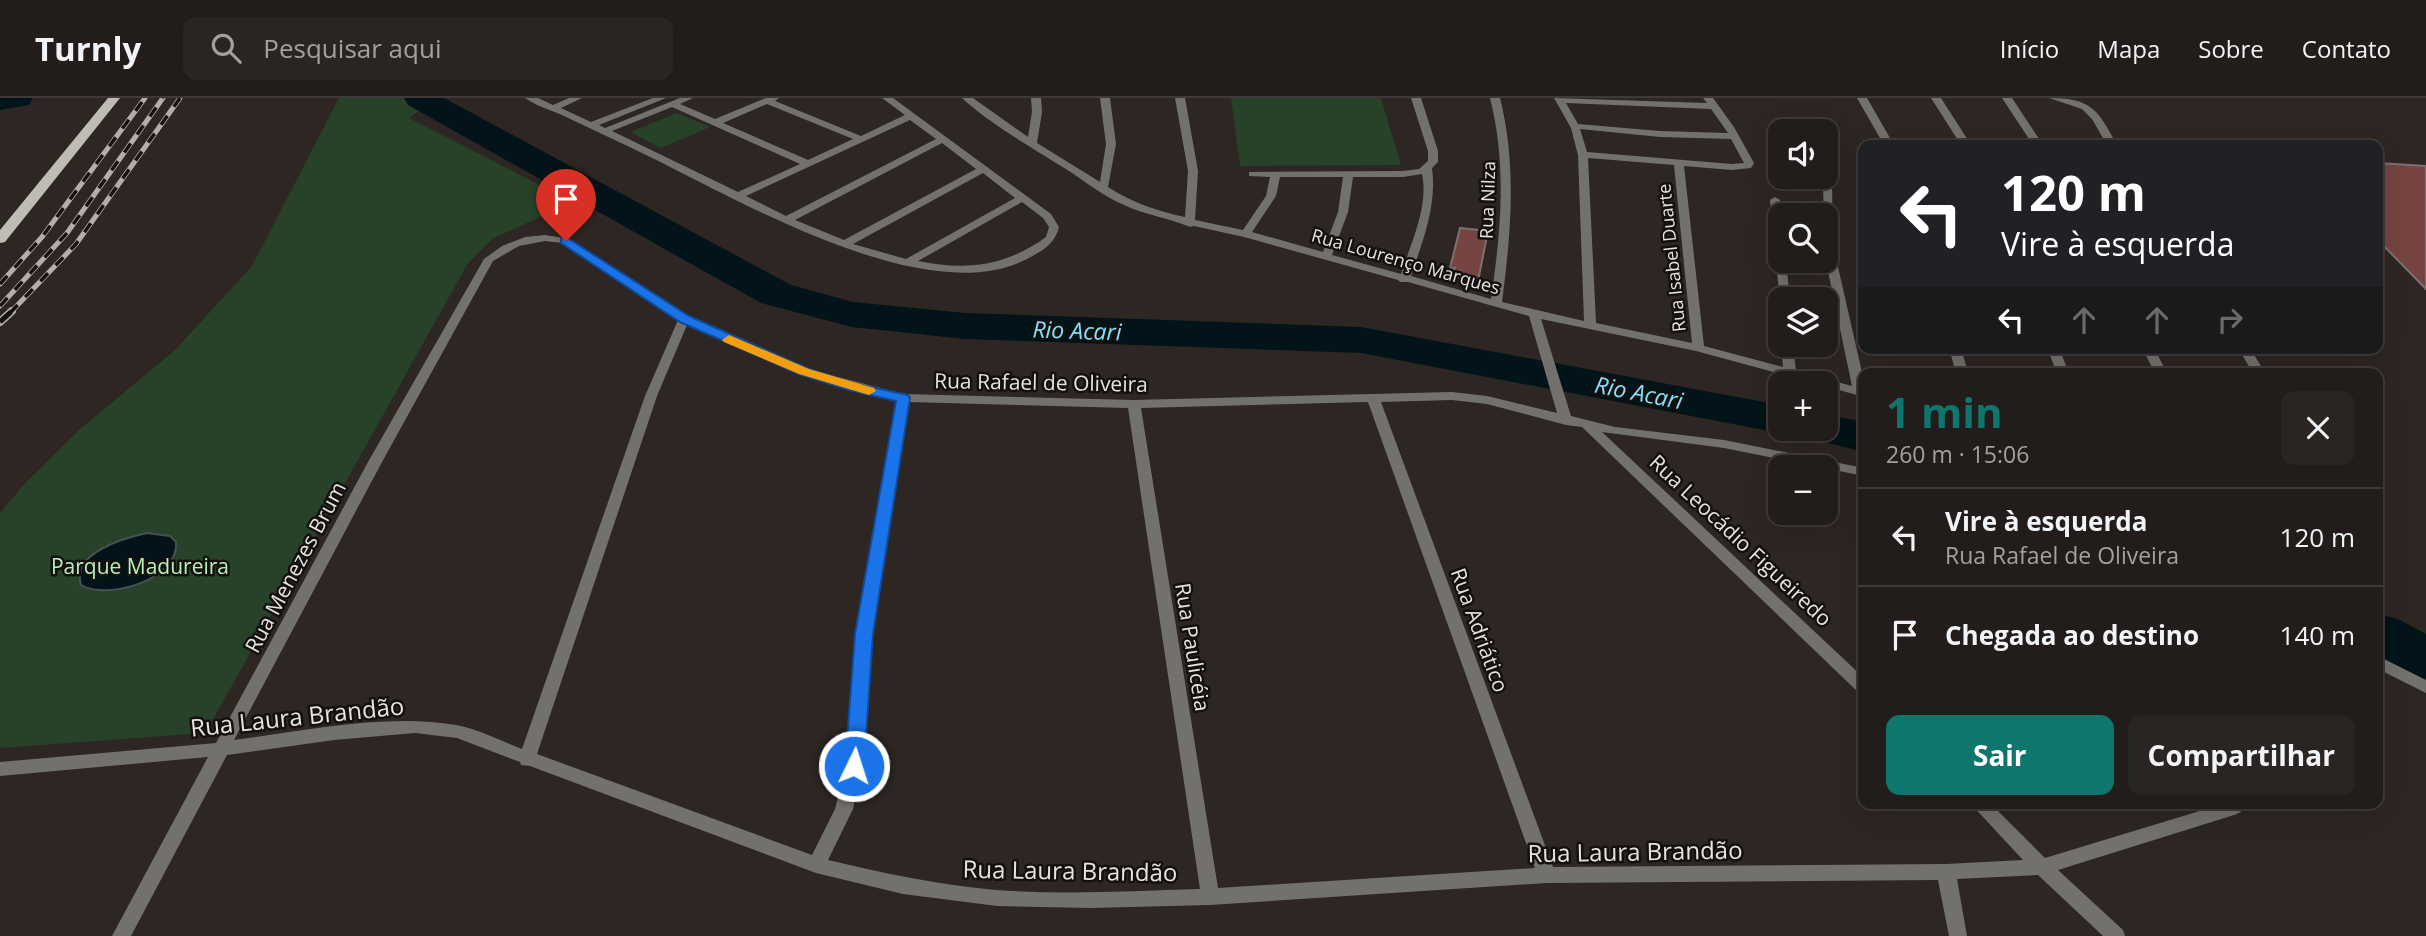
<!DOCTYPE html>
<html lang="pt">
<meta charset="utf-8">
<style>
:root{--surface:#221c1a;--page:#2a2523;--text:#f1f3f6;--muted:#a2a1a2;--line:#3f3a39;--accent:#0f766e}
body{margin:0;font-family:"Open Sans",sans-serif;background:var(--page);color:var(--text);height:100vh;display:flex;flex-direction:column;font-size:26px;white-space:nowrap}
*{box-sizing:border-box;margin:0}
p{font-size:23px;color:var(--muted)}
.icon{flex:none;width:38px;height:38px;fill:none;stroke:currentColor;stroke-width:2;stroke-linecap:round;stroke-linejoin:round}
.map{position:relative;flex:1;overflow:hidden}
.side{position:absolute;left:1858px;top:270px;width:525px;height:441px;display:flex;flex-direction:column;background:var(--surface);border-radius:14px;box-shadow:0 7px 28px #0002,0 0 0 2px var(--line)}
.side>*{flex:none}
.banner{position:absolute;left:1858px;top:42px;width:525px;height:214px;border-radius:14px;box-shadow:0 7px 28px #0002,0 0 0 2px var(--line);background:#202124;color:#fff;overflow:hidden}
.controls{position:absolute;left:1768px;top:21px;display:grid;gap:14px}
.controls a{display:grid;place-items:center;width:70px;height:70px;border-radius:14px;background:var(--surface);box-shadow:0 7px 28px #0002,0 0 0 2px var(--line);font-size:35px}
.pin{position:absolute;display:grid;place-items:center;width:60px;height:60px;color:#fff;margin:-72px -30px;border-radius:50% 50% 50% 0;rotate:-45deg;box-shadow:0 0 7px #0007}
.pin .icon{rotate:45deg}
.me{position:absolute;width:77px;margin:-38px;rotate:4deg;stroke-linejoin:round;filter:drop-shadow(0 0 5px #0008)}
.turn{display:flex;align-items:center;gap:24px;height:147px;padding:0 28px;font-size:32px}
.turn .icon{width:91px;height:91px;stroke-width:2.5}
.turn b{display:block;font-size:49px;line-height:60px}
.lanes{display:flex;align-items:center;height:66px;padding:0 28px;background:#0003;justify-content:center;gap:35px;direction:ltr}
.lanes .off{opacity:.35}
.round{display:grid;place-items:center;flex:none;width:74px;height:74px;border-radius:14px;background:var(--page)}
.head{display:flex;align-items:center;justify-content:space-between;height:119px;padding:0 28px}
h1{font-size:42px;font-weight:700;line-height:52px;color:var(--accent)}
.primary-button{display:flex;gap:14px;margin-top:auto;padding:14px 28px}
.primary-button a{flex:1;height:80px;border-radius:14px;background:var(--accent);color:#fff;font-size:28px;font-weight:700;line-height:80px;text-align:center}
.primary-button a+a{background:var(--page);color:var(--text)}
ul{padding:0;list-style:none}
li{display:flex;align-items:center;gap:21px;height:98px;padding:0 28px;border-top:2px solid var(--line)}
li div{flex:1}
li b{display:block;font-size:26px}
li em{font-style:normal}
header{display:flex;align-items:center;gap:42px;box-sizing:border-box;height:98px;padding:0 35px;background:var(--surface);border-bottom:2px solid var(--line)}
header strong{font-size:33px}
nav{display:flex;gap:38px;margin-inline-start:auto;font-size:24px}
.search{width:490px;height:63px;background:var(--page);display:flex;align-items:center;gap:18px;box-sizing:border-box;padding:0 24px;border-radius:14px;color:var(--muted);font-size:26px}
.map>svg:first-child{display:block}
</style>
<header>
<strong>Turnly</strong>
<div class="search"><svg class="icon" aria-label="search" viewBox="0 0 24 24"><circle cx="10" cy="10" r="6"/><path d="M15 15l6 6"/></svg>Pesquisar aqui</div>
<nav><a>Início</a><a>Mapa</a><a>Sobre</a><a>Contato</a></nav>
</header>
<div class="map">
<svg width="2426" height="838" viewBox="0 0 2426 838">
<rect width="100%" height="100%" fill="#2d2622"/>
<path fill="#274229" d="M339 0H437L409 20 573 104 492 141 467 167 211 625 191 636 0 650V415L26 384 79 332 175 252 252 168Z
M1231 0H1381L1401 67 1240 68Z
M677 15 710 29 661 50 630 34Z"/>
<path fill="#021419" stroke="#475255" stroke-width="2" d="M147 435 170 438 176 444C180 481 107 503 81 487 71 455 124 440 147 435Z"/>
<g fill="none" stroke-linecap="round" stroke-linejoin="round">
<path fill="#021419" fill-rule="evenodd" d="M0 0H33L29 7 0 12Z
M404 0H444L791 187 853 204 965 215 1361 229 1780 307V331H1797L1780 335 1361 255 965 241 852 229 761 205 408 7Z
M1825 316 1864 324V354L1808 340 1802 331H1825Z
M2378 516 2398 521 2426 536V582L2406 576 2378 561Z"/>
</g>
<path fill="#764441" stroke="#7c7170" stroke-width="2" d="M2378 65 2426 68V191L2378 142Z
M1460 130 1488 133 1478 183 1453 179 1455 170H1450Z"/>
<g fill="none" stroke-linecap="round" stroke-linejoin="round">
<path fill="#73716e" fill-rule="evenodd" d="M525 0H538L553 7 569 0H582L561 10 591 24 653 0H666L599 27 605 30 680 0H693L680 6 715 21 766 0H779L775 3 861 38 905 17 882 0H893L1051 116 1059 129C1055 146 1042 153 1027 161 925 214 734 99 640 54 615 42 589 30 564 18 551 12 536 8 525 0ZM767 6 853 41 808 62 723 25ZM672 9 800 66 738 94 612 33ZM910 22 936 41 786 118 746 98ZM942 45 976 71 844 142 795 122ZM983 75 1015 100 906 161 853 146ZM1022 104 1043 120 1049 129 1046 139C1006 168 967 173 918 163Z
M962 0H973L1028 39 1032 14 1031 0H1041L1042 14 1037 45 1100 84 1106 46 1100 0H1110L1116 46 1108 89C1133 105 1157 113 1185 119L1188 73 1175 0H1185L1198 73 1195 122 1243 132 1266 98 1270 79 1249 78V74L1403 73 1419 71 1428 63V53L1411 0H1421L1438 53V64L1432 70C1437 108 1423 142 1411 178L1491 201C1501 133 1507 67 1490 0H1500C1517 68 1511 135 1502 204L1584 223 1578 57 1571 30 1554 0 1707 5 1703 0H1713L1734 29 1754 65 1751 70 1732 72 1684 68 1704 248 1783 269 1781 247H1793L1796 273 1852 288 1825 159 1823 87 1832 85 1833 147 1864 283V299L1825 288V285H1814L1696 253 1541 221 1571 318 1615 329 1724 342 1864 370V378L1724 350 1602 334 1864 580V596L1858 594 1582 329 1566 327 1487 306 1452 302 1381 304 1553 769 1946 766 2023 762 1970 705H1990L2045 760 2226 705H2247C2243 712 2241 715 2234 717L2058 772 2123 832 2125 838H2103L2038 777 1957 781 1967 838H1949L1938 782 1547 785 1210 807 1091 810 997 808 903 796 816 775 530 668 521 667 520 664 457 640 415 635 334 642 227 657 131 838H112L208 659 0 678V664L216 645 368 364 484 161 502 148 525 139 545 137 570 141 688 219 808 271 903 296 1134 302 1452 294 1487 298 1557 315 1529 218 1408 184H1400L1398 182 1244 139 1194 128 1190 129C1170 120 1145 117 1124 107 1105 99 1087 85 1069 73 1037 53 990 26 962 0ZM1566 5 1711 11 1728 35 1660 33 1578 26ZM1580 31 1660 39 1731 41 1744 65 1732 66 1587 54ZM1588 60 1674 67 1692 245 1596 225ZM1422 76C1429 108 1411 145 1401 176L1332 157 1348 114 1353 79H1403ZM1280 79H1343L1338 114 1323 154 1252 134 1276 98ZM545 143 563 145 678 222 645 298 522 651C501 643 478 631 456 627 386 615 305 633 234 642L382 364 493 163 519 148ZM687 227 800 277 896 302 856 536 846 668 835 711 812 757 537 656 657 298ZM909 304 1128 310 1200 791C1132 793 1063 797 996 792 939 787 883 775 828 762L853 711 862 668 872 536ZM1368 304 1535 770 1218 790 1141 310Z
M1857 0H1867L1894 47H1884Z
M1931 0H1941L1971 47H1961Z
M2002 0H2012L2043 47H2033Z
M2049 0C2092 0 2098 12 2117 47H2107L2092 21 2082 11Z
M1775 99 1780 102 1782 117H1780V151L1775 148 1770 102Z
M1780 160V163H1786L1790 201H1780V203L1776 163Z
M1949 250H1961L1968 275H1956Z
M2047 250H2059L2069 275H2057Z
M2142 250H2154L2167 275H2155Z
M2238 250H2250L2265 275H2253Z
M2378 558 2426 582V595L2378 571Z"/>
<path fill="#bfbcb4" fill-rule="evenodd" d="M108 0H120L5 144 0 145V132Z"/>
<g stroke="#b3aeab" stroke-width="5">
<path id="rail-far1" d="M0 186 42 139 145 0
M0 208 67 135 163 0
M10 215 76 146 180 0"/>
</g>
<g stroke="#b3aeab" stroke-width="8">
<path id="rail" d="M0 224 12 213"/>
</g>
<use href="#rail-far1" stroke="#13100e" stroke-width="3.5" stroke-dasharray="11" stroke-linecap="butt"/>
<use href="#rail" stroke="#13100e" stroke-width="5" stroke-dasharray="15" stroke-linecap="butt"/>
</g>
<path fill="#1a73e8" stroke="#114b97" stroke-width="2" d="M566 139 689 218 809 271 857 286 908 297 910 300 873 536 864 668 861 673 854 676 847 673 845 668 855 536 896 303 849 292 799 276 680 224 561 145V140Z"/>
<path fill="#f59e0b" d="M729 237 809 271 874 290 876 293 869 297 799 276 724 244 722 242Z"/>
<g text-anchor="middle" dominant-baseline="central" stroke-width="5" stroke-linejoin="round" paint-order="stroke">
<g font-size="18" fill="#e7e3e0" stroke="#13100e">
<text transform="translate(1487 102) rotate(-88)">Rua Nilza</text>
<text transform="translate(1671 160) rotate(-96)">Rua Isabel Duarte</text>
<text transform="translate(1406 163) rotate(16)">Rua Lourenço Marques</text>
</g>
<g font-size="21" fill="#e7e3e0" stroke="#13100e">
<text transform="translate(1041 284) rotate(1)">Rua Rafael de Oliveira</text>
<text transform="translate(1741 442) rotate(43)">Rua Leocádio Figueiredo</text>
<text transform="translate(295 469) rotate(-62)">Rua Menezes Brum</text>
<text transform="translate(1480 532) rotate(70)">Rua Adriático</text>
<text transform="translate(1193 549) rotate(81)">Rua Paulicéia</text>
</g>
<g font-size="21" fill="#b6f3b9" stroke="#13100e">
<text x="140" y="468">Parque Madureira</text>
</g>
<g font-size="23" font-style="italic" fill="#82e1ff" stroke="#13100e">
<text transform="translate(1077 232) rotate(2)">Rio Acari</text>
<text transform="translate(1639 294) rotate(11)">Rio Acari</text>
</g>
<g font-size="24" fill="#e7e3e0" stroke="#13100e">
<text transform="translate(297 618) rotate(-6)">Rua Laura Brandão</text>
<text transform="translate(1635 753) rotate(-1)">Rua Laura Brandão</text>
<text transform="translate(1070 772) rotate(1)">Rua Laura Brandão</text>
</g>
</g>
</svg>
<div class="controls">
<a><svg class="icon" aria-label="sound" viewBox="0 0 24 24"><path d="M4 9h4l5-4v14l-5-4H4zM17 9q2 3 0 6"/></svg></a>
<a><svg class="icon" aria-label="search" viewBox="0 0 24 24"><circle cx="10" cy="10" r="6"/><path d="M15 15l6 6"/></svg></a>
<a><svg class="icon" aria-label="layers" viewBox="0 0 24 24"><path d="M12 4l9 5-9 5-9-5zM3 14l9 5 9-5"/></svg></a>
<a>+</a>
<a>−</a>
</div>
<div class="pin" style="left:566px;top:143px;background:#d93025"><svg class="icon" aria-label="arrive" viewBox="0 0 24 24"><path d="M6 21V4h12l-3 4 3 4H6"/></svg></div>
<svg class="me" style="left:854px;top:668px" viewBox="-20 -20 40 40"><circle r="17" fill="#1a73e8" stroke="#fff" stroke-width="3"/><path d="M0-11L8 9 0 5-8 9z" fill="#fff"/></svg>
<div class="banner">
<div class="turn"><svg class="icon" aria-label="left" viewBox="0 0 24 24"><path d="M17 20v-9H6M10 6l-5 5 5 5"/></svg><div><b>120 m</b>Vire à esquerda</div></div>
<div class="lanes"><svg class="icon" aria-label="left" viewBox="0 0 24 24"><path d="M17 20v-9H6M10 6l-5 5 5 5"/></svg><svg class="icon off" aria-label="ahead" viewBox="0 0 24 24"><path d="M12 20V5M6 11l6-6 6 6"/></svg><svg class="icon off" aria-label="ahead" viewBox="0 0 24 24"><path d="M12 20V5M6 11l6-6 6 6"/></svg><svg class="icon off" aria-label="right" viewBox="0 0 24 24"><path d="M7 20v-9h11M14 6l5 5-5 5"/></svg></div>
</div>
<section class="side">
<div class="head"><div><h1>1 min</h1><p>260 m · 15:06</p></div><a class="round"><svg class="icon" aria-label="close" viewBox="0 0 24 24"><path d="M6 6l12 12M18 6L6 18"/></svg></a></div>
<ul>
<li><svg class="icon" aria-label="left" viewBox="0 0 24 24"><path d="M17 20v-9H6M10 6l-5 5 5 5"/></svg><div><b>Vire à esquerda</b><p>Rua Rafael de Oliveira</p></div><em>120 m</em></li>
<li><svg class="icon" aria-label="arrive" viewBox="0 0 24 24"><path d="M6 21V4h12l-3 4 3 4H6"/></svg><div><b>Chegada ao destino</b></div><em>140 m</em></li>
</ul>
<div class="primary-button"><a>Sair</a><a>Compartilhar</a></div>
</section>
</div>
